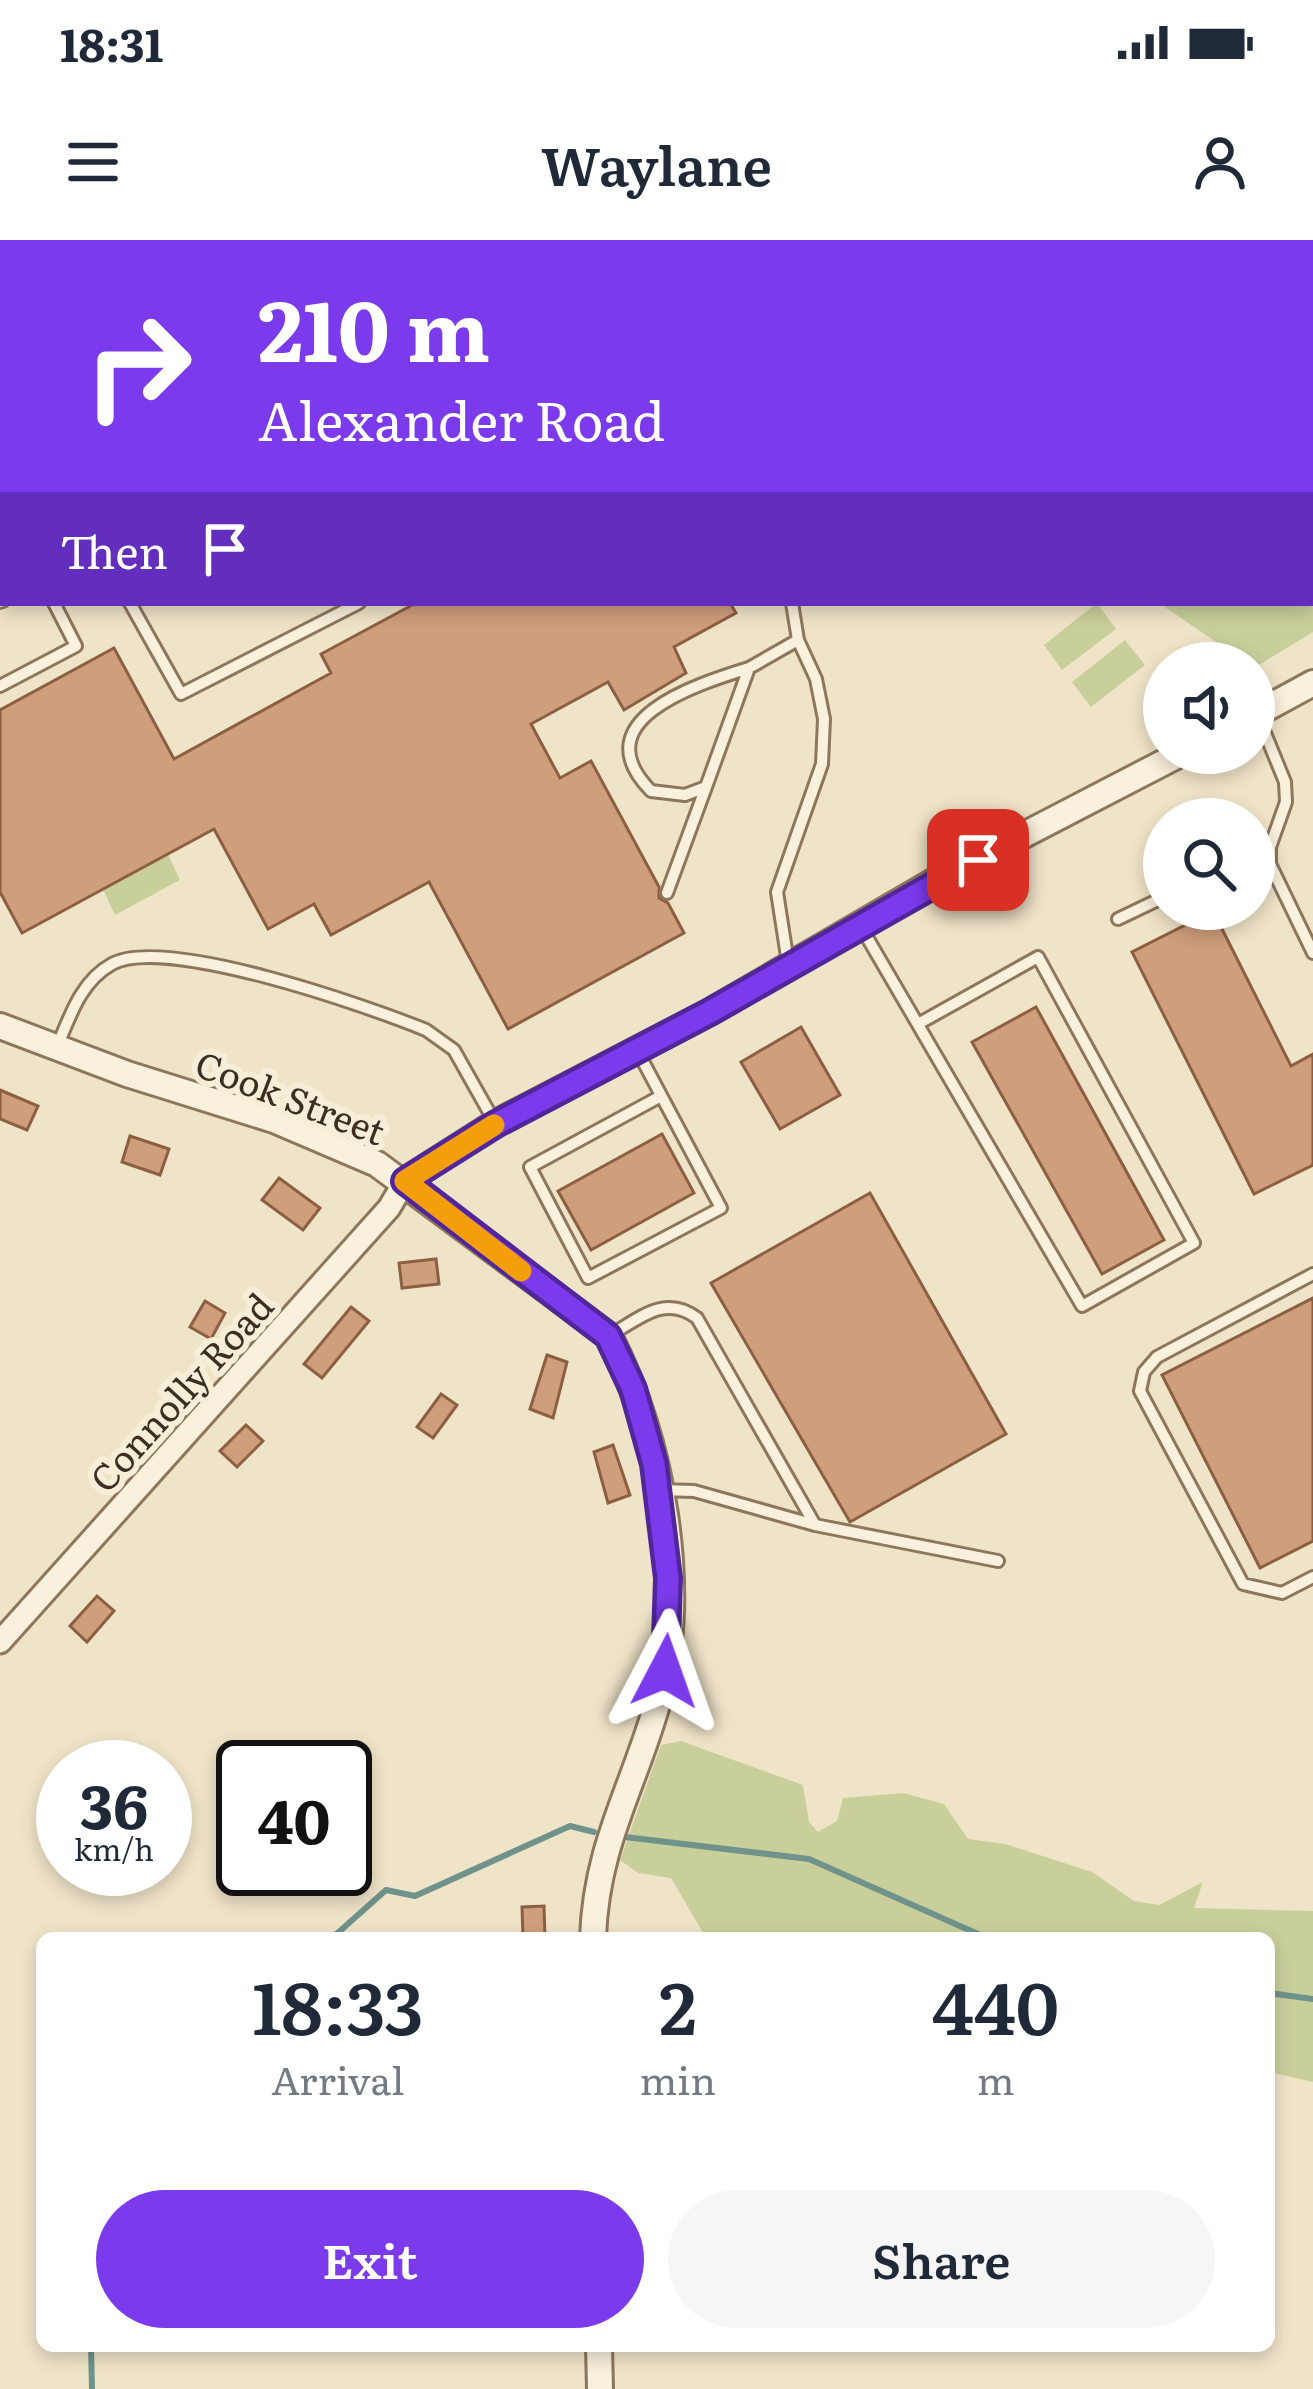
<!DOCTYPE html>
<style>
:root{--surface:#fff;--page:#f6f6f7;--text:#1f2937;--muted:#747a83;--accent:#7c3aed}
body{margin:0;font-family:Literata,serif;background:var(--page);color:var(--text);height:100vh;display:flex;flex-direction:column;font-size:45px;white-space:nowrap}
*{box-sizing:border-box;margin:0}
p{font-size:39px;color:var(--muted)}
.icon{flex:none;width:66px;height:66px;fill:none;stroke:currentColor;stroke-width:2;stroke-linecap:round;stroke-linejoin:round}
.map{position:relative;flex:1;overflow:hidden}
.sheet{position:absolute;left:36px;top:1692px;width:1239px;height:420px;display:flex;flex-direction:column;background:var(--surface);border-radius:18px;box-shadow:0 6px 18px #0003}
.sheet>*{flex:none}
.top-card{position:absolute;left:0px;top:0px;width:1314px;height:366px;box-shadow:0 6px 18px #0003;background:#7c3aed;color:#fff;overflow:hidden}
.controls{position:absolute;left:1143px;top:402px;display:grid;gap:24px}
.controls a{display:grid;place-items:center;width:132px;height:132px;border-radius:50%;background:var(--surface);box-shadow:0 6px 18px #0003;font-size:60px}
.speed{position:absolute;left:36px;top:1500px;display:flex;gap:24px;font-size:60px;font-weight:700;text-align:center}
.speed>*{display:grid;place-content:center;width:156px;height:156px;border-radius:50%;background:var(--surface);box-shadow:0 6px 18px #0003;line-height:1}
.speed small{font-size:30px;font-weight:400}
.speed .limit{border:6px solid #111;border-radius:18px;background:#fff;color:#111}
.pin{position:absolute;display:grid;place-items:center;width:102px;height:102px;color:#fff;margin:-51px;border-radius:24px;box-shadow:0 6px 18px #0006}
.me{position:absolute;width:132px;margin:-66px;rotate:4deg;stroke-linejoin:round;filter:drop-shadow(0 0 9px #0008)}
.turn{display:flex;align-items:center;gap:42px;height:252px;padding:0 60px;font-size:54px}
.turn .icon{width:156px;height:156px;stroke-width:2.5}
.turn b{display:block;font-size:84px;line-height:102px}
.then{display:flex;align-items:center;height:114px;padding:0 60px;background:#0003;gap:24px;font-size:45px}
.eta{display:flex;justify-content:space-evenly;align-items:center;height:204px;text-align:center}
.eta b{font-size:72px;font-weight:600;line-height:84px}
.cta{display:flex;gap:24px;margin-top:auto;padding:24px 60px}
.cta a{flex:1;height:138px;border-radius:72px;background:var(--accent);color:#fff;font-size:48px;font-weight:600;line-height:138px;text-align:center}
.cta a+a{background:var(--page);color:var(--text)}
.status{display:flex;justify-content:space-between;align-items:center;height:84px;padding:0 60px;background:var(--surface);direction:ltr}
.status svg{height:33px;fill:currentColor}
header{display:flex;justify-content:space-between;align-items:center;height:156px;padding:0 60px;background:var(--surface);font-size:54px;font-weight:600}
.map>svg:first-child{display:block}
</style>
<div class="status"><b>18:31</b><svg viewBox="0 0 49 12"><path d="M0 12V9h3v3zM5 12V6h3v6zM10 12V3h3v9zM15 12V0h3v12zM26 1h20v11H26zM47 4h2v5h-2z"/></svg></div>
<header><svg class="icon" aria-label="menu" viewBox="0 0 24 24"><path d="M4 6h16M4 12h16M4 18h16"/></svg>Waylane<svg class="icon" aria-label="person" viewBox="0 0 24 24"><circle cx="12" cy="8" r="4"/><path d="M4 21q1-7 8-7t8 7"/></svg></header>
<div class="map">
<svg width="1313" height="2149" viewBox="0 0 1313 2149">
<rect width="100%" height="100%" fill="#f0e4c8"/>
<path fill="#c9cf9b" d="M1311 13 1313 392 1254 428 1159 363H1311Z
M1097 363 1116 389 1062 430 1044 405Z
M1125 400 1145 425 1091 467 1072 442Z
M164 606 180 640 115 675 100 643Z
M681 1501 803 1545 809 1582 818 1592 837 1581 843 1558 903 1553 944 1564 968 1599 1005 1604 1092 1632 1134 1661 1159 1665 1203 1642 1194 1668 1313 1671V1842L1269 1832V1698H706L671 1638 638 1633 620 1620 661 1505Z"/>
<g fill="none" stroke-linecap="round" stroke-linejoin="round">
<path stroke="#6f938a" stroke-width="6" d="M625 1597 809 1619 987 1698
M332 1698 386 1650 415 1656 570 1586 594 1592
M1269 1753 1313 1759
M91 2106 92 2149"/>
</g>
<path fill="#cf9f7d" stroke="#8d5f41" stroke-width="3" d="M416 363H730L736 373 674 407 686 433 624 470 608 442 531 484 560 538 591 521 659 647V658L668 663 684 693 508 789 429 642 331 695 314 664 268 689 214 589 22 693 0 652V470L114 408 174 519 331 433 321 414Z
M1213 671 1291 826 1313 814V925L1254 954 1132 712Z
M1036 767 1164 1000 1102 1034 972 802Z
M801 787 840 855 780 889 741 822Z
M0 850 38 866 27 890 0 879Z
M662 894 694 953 591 1010 558 951Z
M130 896 169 909 160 935 122 922Z
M279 938 320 968 303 990 262 960Z
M870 953 1006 1194 850 1282 711 1043Z
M436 1019 439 1044 402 1048 399 1023Z
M1313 1058V1301L1260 1328 1162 1135Z
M205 1061 225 1073 211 1099 190 1087Z
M351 1067 369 1081 322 1138 304 1124Z
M547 1115 567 1122 553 1178 530 1169Z
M441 1154 457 1165 433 1198 417 1187Z
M246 1185 263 1201 237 1227 220 1211Z
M613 1205 630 1255 608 1263 594 1212Z
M97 1356 114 1371 87 1402 70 1386Z
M544 1666 545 1698H523L522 1667Z"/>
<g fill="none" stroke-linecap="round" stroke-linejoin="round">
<g stroke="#8d765c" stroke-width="16">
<path id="service" d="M0 362 3 361
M130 363 181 454 359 363
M792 363 798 400
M749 428 798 400 816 439 824 479 822 524 777 652 788 723
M0 446 76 406 54 363
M1258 476 1285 542 1286 562 1270 607V624L1313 713
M667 653 706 547 685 555 651 551C582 481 694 445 749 428L706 547
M1118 679 1164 657
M861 687 1082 1066 1194 1003 1038 717 918 784
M57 807C70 776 81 741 112 724 165 695 367 766 426 790L454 810 494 881
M638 812 721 968 588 1038 530 927 661 856
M1313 1034 1157 1117 1144 1132 1140 1151 1243 1344 1282 1353 1313 1337
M609 1096C640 1078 665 1054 697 1078L815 1285
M661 1250 694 1251 815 1285 998 1321"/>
</g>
<g stroke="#8d765c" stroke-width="27">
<path id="minor" d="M0 1402 389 968 405 941"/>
</g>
<g stroke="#8d765c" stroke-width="30">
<path id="tertiary" d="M1254 475 1313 443
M0 786 127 834 274 880 377 924 609 1096C662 1200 689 1347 658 1461 634 1547 596 1605 593 1698
M405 941 496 883 710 772 935 641 1182 513
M599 2106 600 2149"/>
</g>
<use href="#service" stroke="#faf1dc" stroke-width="10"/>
<use href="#minor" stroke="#faf1dc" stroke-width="21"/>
<use href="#tertiary" stroke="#faf1dc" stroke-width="24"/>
</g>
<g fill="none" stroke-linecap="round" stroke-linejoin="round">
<g stroke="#51269a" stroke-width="30">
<path id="route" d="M665 1431 668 1338 654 1224 633 1149 608 1096 405 941 496 884 710 772 978 620"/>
</g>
<use href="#route" stroke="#7c3aed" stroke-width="21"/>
<path stroke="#f59e0b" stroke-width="21" d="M494 885 405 941 521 1031"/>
</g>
<g text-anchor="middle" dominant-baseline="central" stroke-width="12" stroke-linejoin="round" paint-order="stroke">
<g font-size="36" fill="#3d2e20" stroke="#f7eed8">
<text transform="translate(291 856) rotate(21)">Cook Street</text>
<text transform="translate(180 1151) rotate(-48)">Connolly Road</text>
</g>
</g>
</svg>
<div class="controls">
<a><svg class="icon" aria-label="sound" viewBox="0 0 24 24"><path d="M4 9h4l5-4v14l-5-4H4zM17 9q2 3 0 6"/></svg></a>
<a><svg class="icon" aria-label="search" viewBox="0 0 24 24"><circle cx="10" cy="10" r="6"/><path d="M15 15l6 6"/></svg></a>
</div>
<div class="speed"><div>36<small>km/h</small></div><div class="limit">40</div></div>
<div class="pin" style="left:978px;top:620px;background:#d93025"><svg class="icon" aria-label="arrive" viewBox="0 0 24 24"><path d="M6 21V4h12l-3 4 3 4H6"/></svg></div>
<svg class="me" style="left:665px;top:1431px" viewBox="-20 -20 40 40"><path d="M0-17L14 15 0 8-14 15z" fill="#7c3aed" stroke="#fff" stroke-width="4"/></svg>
<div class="top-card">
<div class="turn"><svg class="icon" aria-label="right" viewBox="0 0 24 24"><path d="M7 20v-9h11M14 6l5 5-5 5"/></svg><div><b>210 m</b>Alexander Road</div></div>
<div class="then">Then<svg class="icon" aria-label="arrive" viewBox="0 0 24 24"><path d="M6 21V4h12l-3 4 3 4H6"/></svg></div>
</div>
<section class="sheet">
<div class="eta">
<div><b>18:33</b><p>Arrival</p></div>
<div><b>2</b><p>min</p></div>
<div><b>440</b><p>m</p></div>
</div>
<div class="cta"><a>Exit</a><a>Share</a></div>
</section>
</div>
